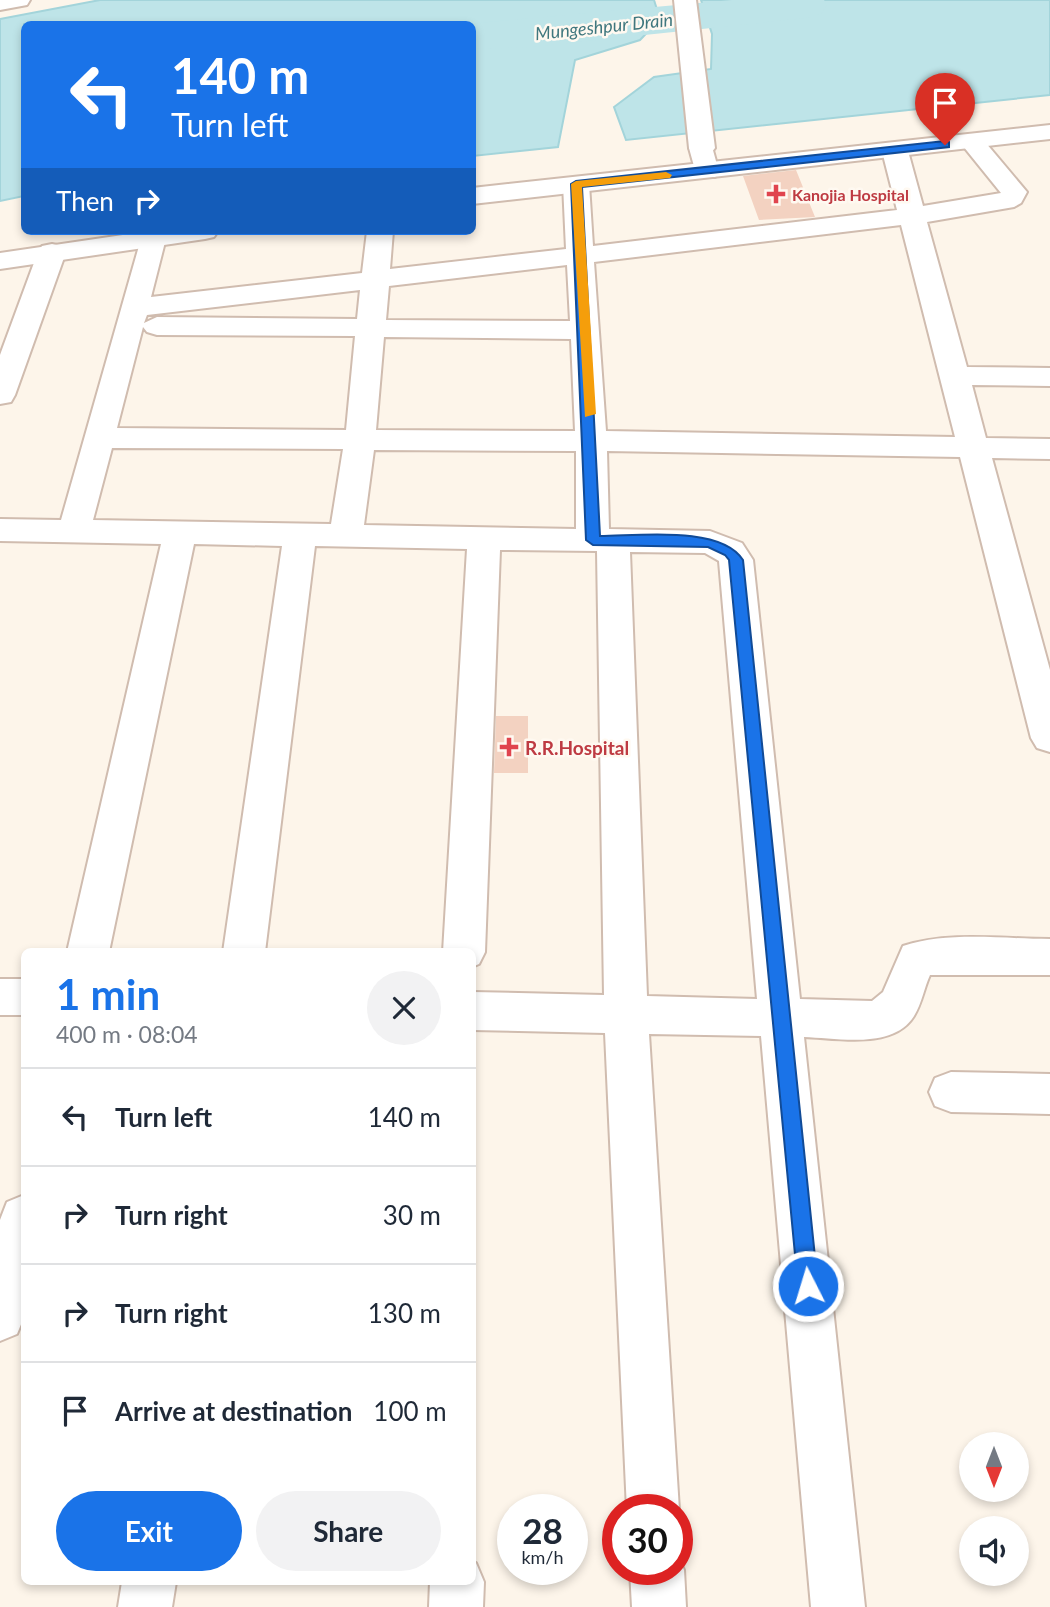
<!DOCTYPE html>
<meta charset="utf-8">
<style>
:root{--surface:#fff;--page:#f2f2f3;--text:#1f2937;--muted:#747a83;--line:#e0e1e3;--accent:#1a73e8}
body{margin:0;font-family:Lato,sans-serif;background:var(--page);color:var(--text);height:100vh;display:flex;flex-direction:column;font-size:26px;white-space:nowrap}
*{box-sizing:border-box;margin:0}
p{font-size:23px;color:var(--muted)}
.icon{flex:none;width:38px;height:38px;fill:none;stroke:currentColor;stroke-width:2;stroke-linecap:round;stroke-linejoin:round}
.map{position:relative;flex:1;overflow:hidden}
.panel{position:absolute;left:21px;top:948px;width:455px;height:637px;display:flex;flex-direction:column;background:var(--surface);border-radius:10px;box-shadow:0 4px 10px #0003}
.panel>*{flex:none}
.guide{position:absolute;left:21px;top:21px;width:455px;height:214px;border-radius:10px;box-shadow:0 4px 10px #0003;background:#1a73e8;color:#fff;overflow:hidden}
.needle{width:46px;rotate:180deg}
.fabs{position:absolute;left:959px;top:1432px;display:grid;gap:14px}
.fabs a{display:grid;place-items:center;width:70px;height:70px;border-radius:50%;background:var(--surface);box-shadow:0 4px 10px #0003;font-size:35px}
.speed{position:absolute;left:497px;top:1494px;display:flex;gap:14px;font-size:35px;font-weight:700;text-align:center}
.speed>*{display:grid;place-content:center;width:91px;height:91px;border-radius:50%;background:var(--surface);box-shadow:0 4px 10px #0003;line-height:1}
.speed small{font-size:18px;font-weight:400}
.speed .limit{border:10px solid #d22;background:#fff;color:#111}
.pin{position:absolute;display:grid;place-items:center;width:60px;height:60px;color:#fff;margin:-72px -30px;border-radius:50% 50% 50% 0;rotate:-45deg;box-shadow:0 0 7px #0007}
.pin .icon{rotate:45deg}
.me{position:absolute;width:77px;margin:-38px;rotate:355deg;stroke-linejoin:round;filter:drop-shadow(0 0 5px #0008)}
.turn{display:flex;align-items:center;gap:24px;height:147px;padding:0 35px;font-size:32px}
.turn .icon{width:91px;height:91px;stroke-width:2.5}
.turn b{display:block;font-size:49px;line-height:60px}
.then{display:flex;align-items:center;height:66px;padding:0 35px;background:#0003;gap:14px;font-size:26px}
.round{display:grid;place-items:center;flex:none;width:74px;height:74px;border-radius:37px;background:var(--page)}
.overview{display:flex;align-items:center;justify-content:space-between;height:119px;padding:0 35px}
h1{font-size:42px;font-weight:700;line-height:52px;color:var(--accent)}
.primary-button{display:flex;gap:14px;margin-top:auto;padding:14px 35px}
.primary-button a{flex:1;height:80px;border-radius:42px;background:var(--accent);color:#fff;font-size:28px;font-weight:700;line-height:80px;text-align:center}
.primary-button a+a{background:var(--page);color:var(--text)}
ul{padding:0;list-style:none}
li{display:flex;align-items:center;gap:21px;height:98px;padding:0 35px;border-top:2px solid var(--line)}
li div{flex:1}
li b{display:block;font-size:26px}
li em{font-style:normal}
.map>svg:first-child{display:block}
</style>
<div class="map">
<svg width="1050" height="1607" viewBox="0 0 1050 1607">
<rect width="100%" height="100%" fill="#fdf5ea"/>
<path fill="#bee4e8" stroke="#a3d4da" stroke-width="2" d="M100 0H654L660 19 640 40 575 60 558 147 473 156 472 24H24V196L0 201V19Z
M701 0H1050V95L626 140 614 107 654 77 711 69 712 34Z"/>
<g fill="none" stroke-linecap="round" stroke-linejoin="round">
<path fill="#bee4e8" fill-rule="evenodd" d="M732 0H824L827 5 821 14 806 18 530 47 472 49V24H466Z"/>
</g>
<path fill="#f3d2c1" d="M796 170 815 217 759 220 743 176Z
M496 716H528V773H494Z"/>
<g fill="none" stroke-linecap="round" stroke-linejoin="round">
<g stroke="#d0bcaf" stroke-width="4">
<path id="minor" d="M971 134 980 136 1027 192 1021 203 1014 207 927 222 967 367 1050 368V386L972 385 986 438 1050 439V459L992 458 1050 670V752L1037 748 1031 738 960 457 607 451 609 529 710 531 742 543 753 560 800 999 872 1001 883 992 903 946C948 931 1003 939 1050 939V975H930C924 988 922 1003 914 1016 893 1050 837 1038 804 1037L865 1607H811L761 1036 649 1034 679 1510 677 1515V1510H627L605 1033 472 1030V992L604 995 597 551 500 550 485 952 479 964 472 967V952H443L467 549 315 546 265 952H223L282 546 194 544 109 952H67L161 544 0 541V519L61 520 143 232H163L166 238 151 297 362 273 367 231H393L390 269 566 249 563 184 567 179H585L589 184 593 246 897 210 882 151 886 146H904L908 151 923 206 1001 193 959 141 962 136ZM901 225 955 437 606 431 594 262ZM567 265 570 321 386 320 389 286ZM360 290 357 319 157 317 144 323 147 315ZM143 327 147 332 157 335 355 336 346 430 117 428ZM384 337 571 339 575 431 376 430ZM112 448 343 449 331 524 93 520ZM374 450 576 451V529L364 525ZM630 552 705 553 719 561 757 999 647 996Z
M702 140 711 143 719 172 715 177H697L689 148 693 143Z
M52 244 62 246 66 252 15 395 11 402 0 404V355L38 252 42 246Z
M0 979H24V1015H0Z
M951 1072 1050 1074V1114L951 1112 935 1106 929 1092 935 1078Z
M24 1195V1317L17 1334 0 1341V1220L7 1202Z
M677 1554 684 1570 686 1607H632L630 1570H677Z
M472 1561 476 1563 484 1582 483 1607H429L430 1582H472Z
M122 1582H176L172 1607H118Z"/>
</g>
<g stroke="#d0bcaf" stroke-width="4">
<path id="tertiary" d="M0 0H30L27 5 0 10Z
M674 0H696L715 148 711 153H693L689 148Z
M1050 125V139L472 204V188Z
M150 231H218L214 237 205 239 0 269V253Z"/>
</g>
<use href="#minor" fill="#fff" fill-rule="evenodd"/>
<use href="#tertiary" fill="#fff" fill-rule="evenodd"/>
</g>
<path fill="#1a73e8" stroke="#114b97" stroke-width="2" d="M945 141 949 142V147L582 187 600 536C638 536 721 525 743 560L818 1286 815 1293 808 1295 801 1293 798 1286 729 560 725 555 708 547 593 545 586 540 571 184 576 181Z"/>
<path fill="#f59e0b" d="M666 172 672 175 670 178 582 187 596 414 585 417 571 184 576 181Z"/>
<g fill="#e0444e" stroke="#fff9f1" stroke-width="2.5">
<path d="M772.5 183.5h7v7h7v7h-7v7h-7v-7h-7v-7h7z"/>
<path d="M505.5 736.5h7v7h7v7h-7v7h-7v-7h-7v-7h7z"/>
</g>
<g text-anchor="middle" dominant-baseline="central" stroke-width="5" stroke-linejoin="round" paint-order="stroke">
<g font-size="16" font-weight="bold" fill="#be3a42" stroke="#fff9f1" text-anchor="start">
<text x="792" y="194">Kanojia Hospital</text>
</g>
<g font-size="18" font-style="italic" fill="#3f777e" stroke="#fff9f1">
<text transform="translate(604 26) rotate(-6)">Mungeshpur Drain</text>
</g>
<g font-size="19" font-weight="bold" fill="#be3a42" stroke="#fff9f1" text-anchor="start">
<text x="525" y="747">R.R.Hospital</text>
</g>
</g>
</svg>
<div class="fabs">
<a><svg class="needle" viewBox="-14 -14 28 28"><path d="M0-13l5 13h-10z" fill="#e53935"/><path d="M0 13l5-13h-10z" fill="#747a83"/></svg></a>
<a><svg class="icon" aria-label="sound" viewBox="0 0 24 24"><path d="M4 9h4l5-4v14l-5-4H4zM17 9q2 3 0 6"/></svg></a>
</div>
<div class="speed"><div>28<small>km/h</small></div><div class="limit">30</div></div>
<div class="pin" style="left:945px;top:145px;background:#d93025"><svg class="icon" aria-label="arrive" viewBox="0 0 24 24"><path d="M6 21V4h12l-3 4 3 4H6"/></svg></div>
<svg class="me" style="left:808px;top:1286px" viewBox="-20 -20 40 40"><circle r="17" fill="#1a73e8" stroke="#fff" stroke-width="3"/><path d="M0-11L8 9 0 5-8 9z" fill="#fff"/></svg>
<div class="guide">
<div class="turn"><svg class="icon" aria-label="left" viewBox="0 0 24 24"><path d="M17 20v-9H6M10 6l-5 5 5 5"/></svg><div><b>140 m</b>Turn left</div></div>
<div class="then">Then<svg class="icon" aria-label="right" viewBox="0 0 24 24"><path d="M7 20v-9h11M14 6l5 5-5 5"/></svg></div>
</div>
<section class="panel">
<div class="overview"><div><h1>1 min</h1><p>400 m · 08:04</p></div><a class="round"><svg class="icon" aria-label="close" viewBox="0 0 24 24"><path d="M6 6l12 12M18 6L6 18"/></svg></a></div>
<ul>
<li><svg class="icon" aria-label="left" viewBox="0 0 24 24"><path d="M17 20v-9H6M10 6l-5 5 5 5"/></svg><div><b>Turn left</b></div><em>140 m</em></li>
<li><svg class="icon" aria-label="right" viewBox="0 0 24 24"><path d="M7 20v-9h11M14 6l5 5-5 5"/></svg><div><b>Turn right</b></div><em>30 m</em></li>
<li><svg class="icon" aria-label="right" viewBox="0 0 24 24"><path d="M7 20v-9h11M14 6l5 5-5 5"/></svg><div><b>Turn right</b></div><em>130 m</em></li>
<li><svg class="icon" aria-label="arrive" viewBox="0 0 24 24"><path d="M6 21V4h12l-3 4 3 4H6"/></svg><div><b>Arrive at destination</b></div><em>100 m</em></li>
</ul>
<div class="primary-button"><a>Exit</a><a>Share</a></div>
</section>
</div>
